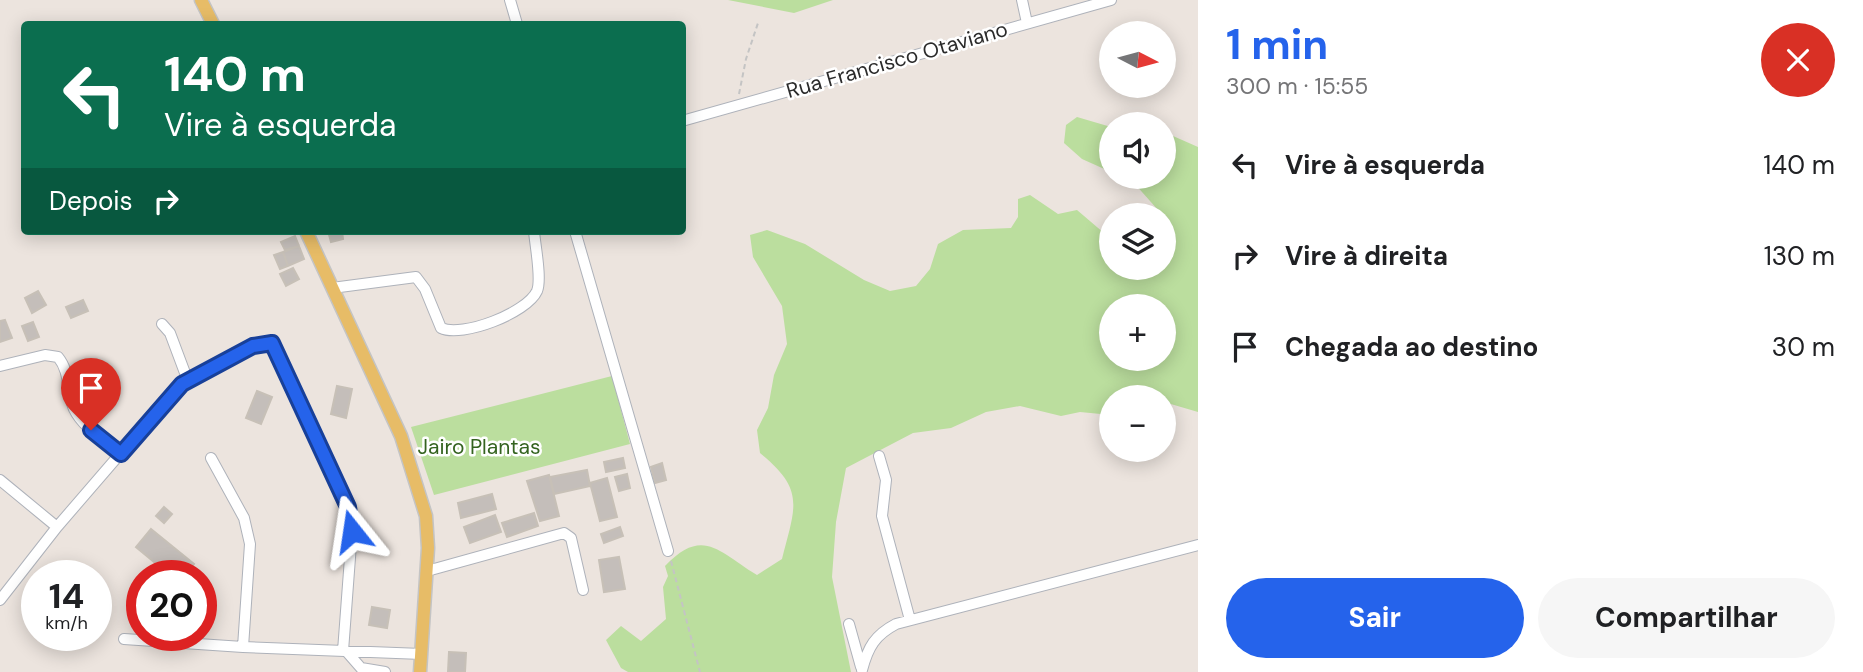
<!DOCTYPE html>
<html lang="pt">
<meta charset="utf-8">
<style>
:root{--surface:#fff;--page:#f6f6f6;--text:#202124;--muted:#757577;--accent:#2563eb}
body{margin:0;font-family:"DM Sans",sans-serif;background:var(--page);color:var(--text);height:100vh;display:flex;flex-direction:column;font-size:26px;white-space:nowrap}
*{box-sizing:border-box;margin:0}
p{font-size:23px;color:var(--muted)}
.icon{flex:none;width:38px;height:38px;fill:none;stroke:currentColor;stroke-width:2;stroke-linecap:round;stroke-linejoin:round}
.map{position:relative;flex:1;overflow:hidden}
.panel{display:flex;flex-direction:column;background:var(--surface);width:665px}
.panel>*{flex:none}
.banner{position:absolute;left:21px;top:21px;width:665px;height:214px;border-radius:7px;box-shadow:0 4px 18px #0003;background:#0b6e4f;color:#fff;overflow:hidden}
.needle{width:46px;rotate:96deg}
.controls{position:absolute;left:1099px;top:21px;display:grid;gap:14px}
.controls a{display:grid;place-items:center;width:77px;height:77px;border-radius:50%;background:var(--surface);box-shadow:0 4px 18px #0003;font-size:35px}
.speed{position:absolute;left:21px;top:560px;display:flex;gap:14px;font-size:35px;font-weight:700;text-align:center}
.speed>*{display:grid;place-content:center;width:91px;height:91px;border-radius:50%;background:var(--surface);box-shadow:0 4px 18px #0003;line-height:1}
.speed small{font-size:18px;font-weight:400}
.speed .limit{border:10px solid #d22;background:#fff;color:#111}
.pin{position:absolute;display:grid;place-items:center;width:60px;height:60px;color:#fff;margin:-72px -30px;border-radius:50% 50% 50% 0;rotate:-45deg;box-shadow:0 0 7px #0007}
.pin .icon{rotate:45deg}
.me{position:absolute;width:77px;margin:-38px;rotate:345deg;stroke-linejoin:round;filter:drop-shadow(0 0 5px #0008)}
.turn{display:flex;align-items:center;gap:24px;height:147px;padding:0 28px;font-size:32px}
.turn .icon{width:91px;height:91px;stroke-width:2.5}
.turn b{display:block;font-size:49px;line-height:60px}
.then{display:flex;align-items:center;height:66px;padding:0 28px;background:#0003;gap:14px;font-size:26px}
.round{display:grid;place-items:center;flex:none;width:74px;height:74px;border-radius:37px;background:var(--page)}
.head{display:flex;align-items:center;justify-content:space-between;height:119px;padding:0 28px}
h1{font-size:42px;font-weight:700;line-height:52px;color:var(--accent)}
.primary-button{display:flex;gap:14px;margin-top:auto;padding:14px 28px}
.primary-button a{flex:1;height:80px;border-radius:42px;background:var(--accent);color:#fff;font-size:28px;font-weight:700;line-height:80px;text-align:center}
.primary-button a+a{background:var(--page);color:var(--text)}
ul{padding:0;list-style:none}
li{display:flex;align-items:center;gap:21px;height:91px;padding:0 28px}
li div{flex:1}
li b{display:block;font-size:26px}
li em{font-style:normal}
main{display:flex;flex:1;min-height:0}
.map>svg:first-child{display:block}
</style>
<main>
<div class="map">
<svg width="1198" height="672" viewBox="0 0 1198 672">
<rect width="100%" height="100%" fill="#ece4de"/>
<path fill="#bbde9e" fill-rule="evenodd" d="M728 0H833L794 13Z
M1077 117 1111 127V172L1082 159 1064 143 1066 125Z
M1164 132 1198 147V412L1164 402V397H1111V415L1080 412 1061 416 1020 406 986 412 951 428 913 433 846 468 836 522 832 577 851 672H628L621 668 606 640 621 626 641 641 666 619 663 587 668 576 665 566C703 526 719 552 757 575L782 559C795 507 806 490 760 453L757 430 768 408 774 375 787 344 782 306 753 257 750 235 767 230 805 244 864 280 890 291 916 286 930 269 938 244 963 230 1011 228 1018 217V199L1030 195 1058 214 1077 210 1111 239V268H1164V215H1159L1158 210 1134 183 1121 177H1164ZM1164 306V359H1111V306Z
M612 376 630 444 434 495 411 427Z"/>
<path fill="#c4beba" stroke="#c7c0b7" stroke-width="2" d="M328 231H342L343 239 331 242Z
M295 236 299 246 285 250 281 242Z
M299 246 304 259 288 266 283 252Z
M283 252 288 266 280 269 274 255Z
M293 268 299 279 286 286 280 274Z
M38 291 46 305 32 313 25 298Z
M83 300 88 311 71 318 66 307Z
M5 320 12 338 0 342V321Z
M33 322 39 337 28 341 22 326Z
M337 386 352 389 346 418 331 414Z
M257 391 272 397 261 424 246 418Z
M623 458 625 468 606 472 604 462Z
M662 463 666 480 655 483 651 467Z
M587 470 590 486 554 494 550 477Z
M627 474 630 488 619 491 615 477Z
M549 475 559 516 540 521 527 481Z
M607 478 617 517 600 521 590 483Z
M492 494 496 509 461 518 458 503Z
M164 507 172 514 164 523 156 516Z
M534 513 538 526 507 537 502 523Z
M495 515 501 532 470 543 464 527Z
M620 527 623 536 604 543 601 534Z
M151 529 194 564 185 576H171L136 547Z
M619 557 625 589 604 592 599 560Z
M372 607 390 610 387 628 369 625Z
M449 652 466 653 465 672H448Z"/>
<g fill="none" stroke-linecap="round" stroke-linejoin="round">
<g stroke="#aeb2ba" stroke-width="12">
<path id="minor" d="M510 0 517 24
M1022 0 1027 23
M682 121 1111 0
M575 231 668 551
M332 288 416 277 425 289 441 328C462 338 527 313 537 291 542 279 535 245 534 231
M162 324 170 333 188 381
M0 366 45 355 58 357C71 373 66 391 74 409 83 428 106 441 121 454
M879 456 886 480 882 516 910 620
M211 458 244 518 250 544 243 647 422 654
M0 480 57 527
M427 571 564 533 571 538 583 590
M0 600 57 527 176 389 253 346 268 343 275 346 350 514 352 531 343 651
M849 624 861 667
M124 639 243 647
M347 652 361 668 385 672
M862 670C868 647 875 635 896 624L1198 545"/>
</g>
<g stroke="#c4c4c4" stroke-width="15">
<path id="major" d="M201 0 213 24
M306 231 401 436 426 516 428 548 420 672"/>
</g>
<path stroke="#c4c4c4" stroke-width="2" stroke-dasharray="5 3.5" stroke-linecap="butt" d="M739 94 746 59 758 23
M671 561 700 672"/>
<use href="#minor" stroke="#fff" stroke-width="10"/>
<use href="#major" stroke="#e7bc67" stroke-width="12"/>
</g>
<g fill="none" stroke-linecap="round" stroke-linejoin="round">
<g stroke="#184099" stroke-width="18">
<path id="route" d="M91 430 121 454 182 384 253 346 272 343 348 507 352 531"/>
</g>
<use href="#route" stroke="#2563eb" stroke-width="12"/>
</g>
<g text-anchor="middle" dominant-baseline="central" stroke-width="5" stroke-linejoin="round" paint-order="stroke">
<g font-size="21" fill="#2b2b2b" stroke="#fff">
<text transform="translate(897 60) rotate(-16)">Rua Francisco Otaviano</text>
</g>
<g font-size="21" fill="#34631f" stroke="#fff">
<text x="479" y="447">Jairo Plantas</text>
</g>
</g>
</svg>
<div class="controls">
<a><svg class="needle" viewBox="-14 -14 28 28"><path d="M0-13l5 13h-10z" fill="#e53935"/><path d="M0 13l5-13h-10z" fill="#757577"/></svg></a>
<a><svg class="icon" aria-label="sound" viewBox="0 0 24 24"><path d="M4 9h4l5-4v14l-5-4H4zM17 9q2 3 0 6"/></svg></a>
<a><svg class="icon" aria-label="layers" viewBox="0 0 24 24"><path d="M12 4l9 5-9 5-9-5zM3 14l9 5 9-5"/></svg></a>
<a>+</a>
<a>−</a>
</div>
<div class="speed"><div>14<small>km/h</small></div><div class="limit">20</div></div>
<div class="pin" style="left:91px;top:430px;background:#d93025"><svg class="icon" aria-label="arrive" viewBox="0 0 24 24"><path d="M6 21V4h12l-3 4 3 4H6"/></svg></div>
<svg class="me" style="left:352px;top:531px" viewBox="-20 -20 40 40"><path d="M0-17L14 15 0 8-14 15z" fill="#2563eb" stroke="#fff" stroke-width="4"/></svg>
<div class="banner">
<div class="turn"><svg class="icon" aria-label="left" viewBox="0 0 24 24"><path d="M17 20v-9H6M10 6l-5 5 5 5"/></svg><div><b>140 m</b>Vire à esquerda</div></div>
<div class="then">Depois<svg class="icon" aria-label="right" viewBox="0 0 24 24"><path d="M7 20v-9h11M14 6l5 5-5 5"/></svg></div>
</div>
</div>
<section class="panel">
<div class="head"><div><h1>1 min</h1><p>300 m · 15:55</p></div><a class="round" style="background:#d93025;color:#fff"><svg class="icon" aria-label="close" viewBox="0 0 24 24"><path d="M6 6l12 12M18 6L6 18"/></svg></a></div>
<ul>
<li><svg class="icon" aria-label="left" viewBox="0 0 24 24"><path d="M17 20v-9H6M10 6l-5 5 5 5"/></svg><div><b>Vire à esquerda</b></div><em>140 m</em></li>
<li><svg class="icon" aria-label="right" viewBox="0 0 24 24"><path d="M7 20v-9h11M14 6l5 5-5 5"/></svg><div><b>Vire à direita</b></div><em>130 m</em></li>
<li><svg class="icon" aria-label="arrive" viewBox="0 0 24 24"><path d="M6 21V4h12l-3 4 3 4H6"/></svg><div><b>Chegada ao destino</b></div><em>30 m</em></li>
</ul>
<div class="primary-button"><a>Sair</a><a>Compartilhar</a></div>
</section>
</main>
